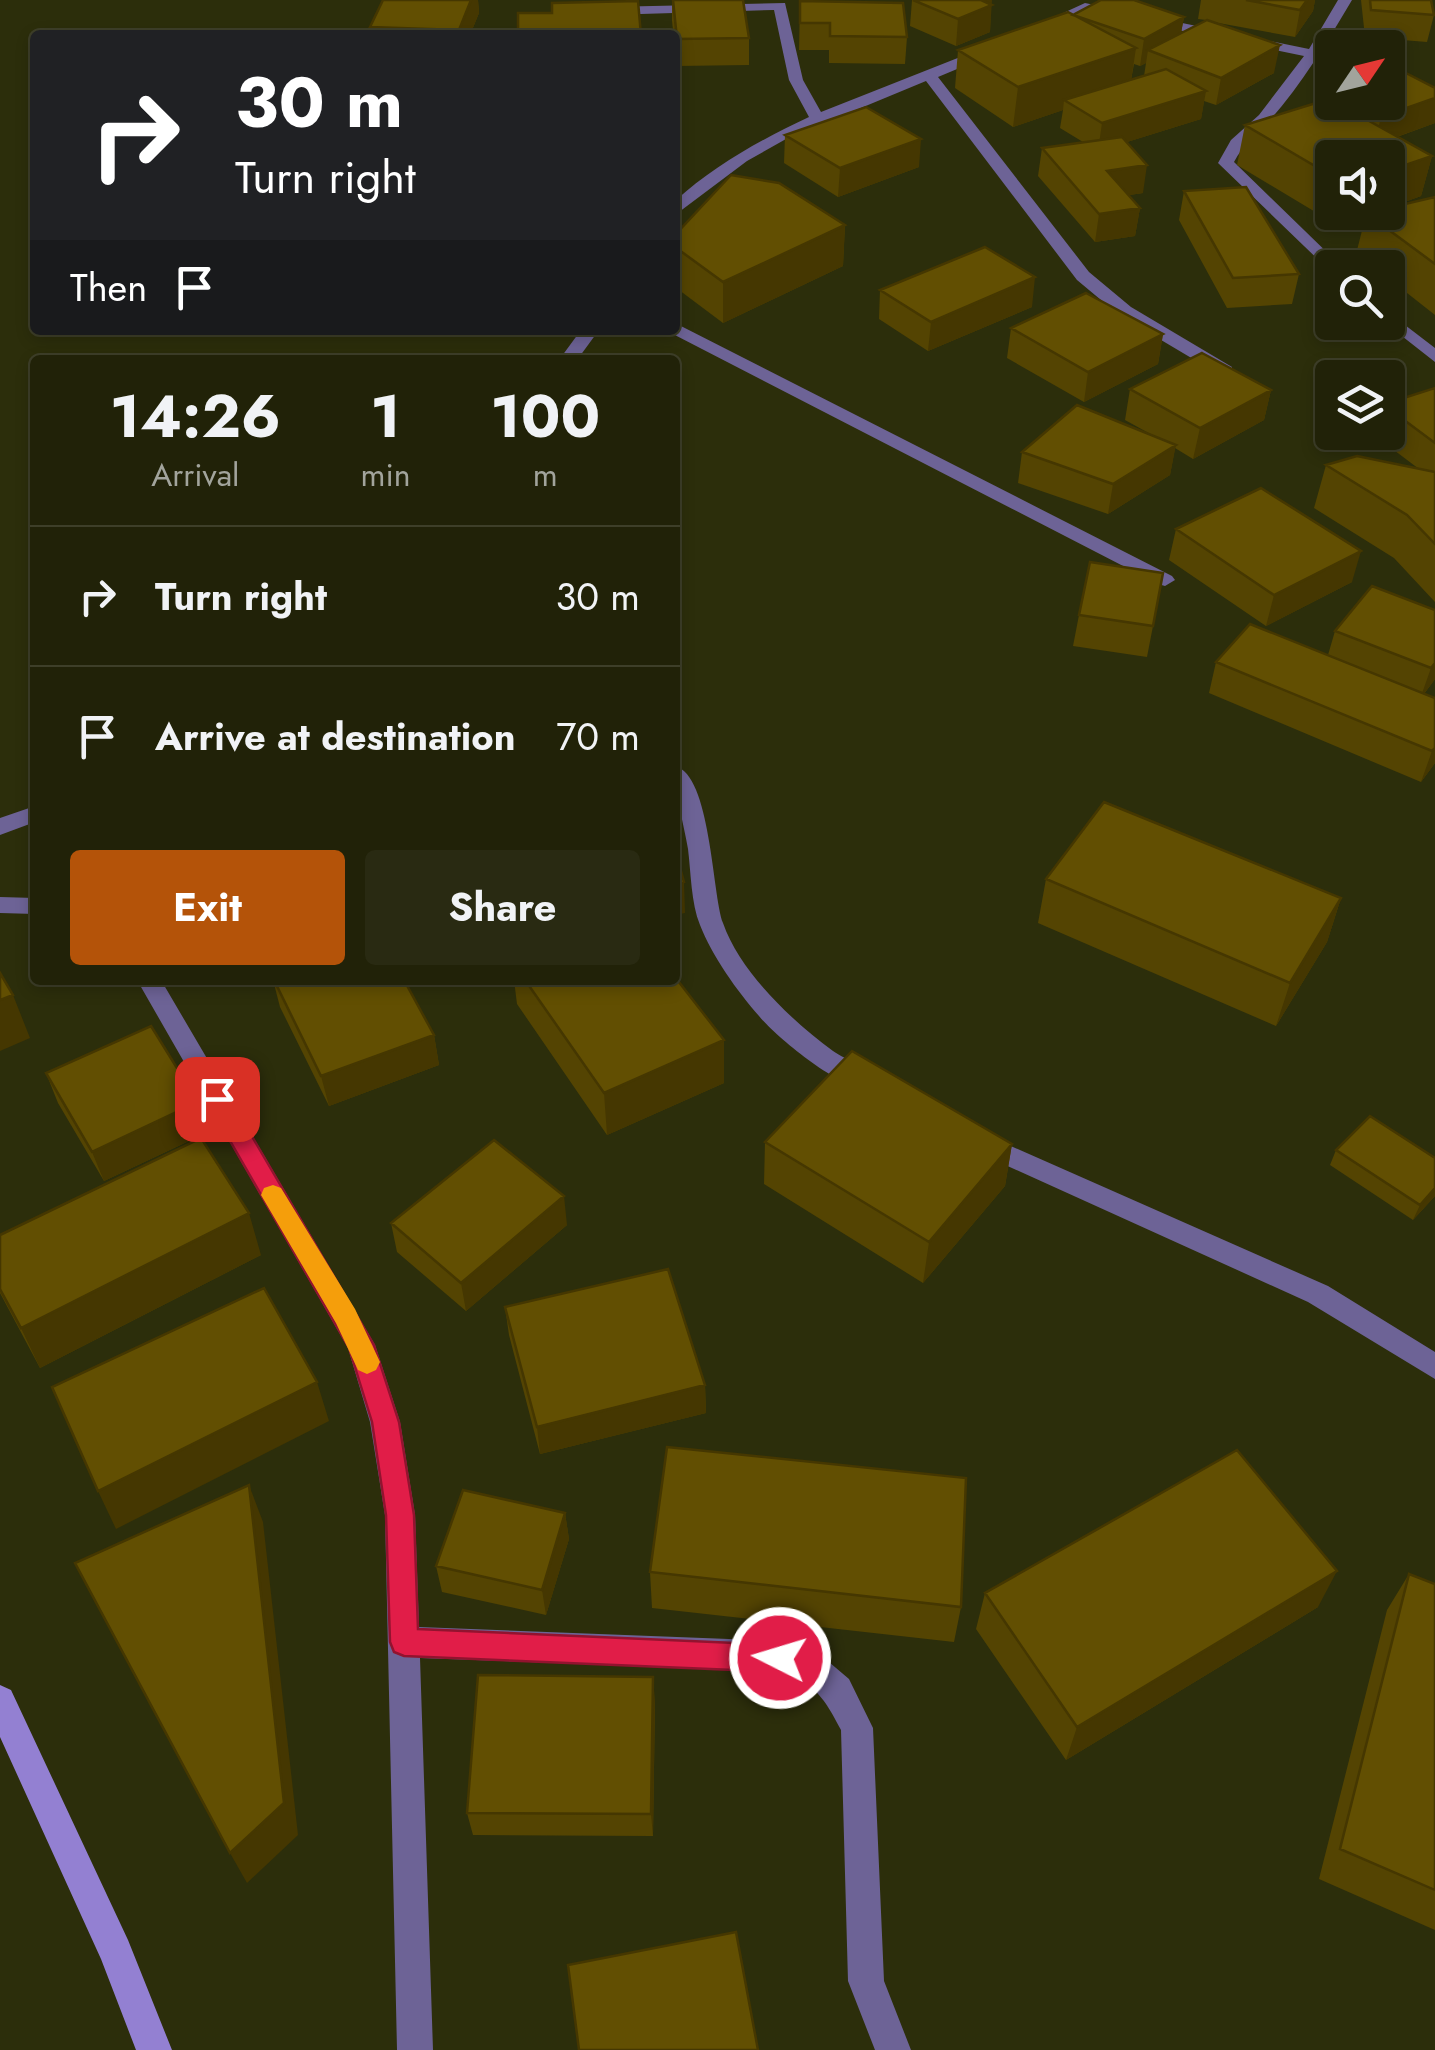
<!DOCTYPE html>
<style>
:root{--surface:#212208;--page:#292a12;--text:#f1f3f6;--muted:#a2a49c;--line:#3e3f29;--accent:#b45309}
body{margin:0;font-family:Jost,sans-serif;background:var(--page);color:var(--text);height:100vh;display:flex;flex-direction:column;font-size:38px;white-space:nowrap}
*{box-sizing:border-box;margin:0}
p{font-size:32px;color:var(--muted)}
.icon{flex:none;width:55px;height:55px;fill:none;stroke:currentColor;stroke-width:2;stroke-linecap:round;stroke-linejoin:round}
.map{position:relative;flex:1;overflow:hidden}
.side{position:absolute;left:30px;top:355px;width:650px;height:630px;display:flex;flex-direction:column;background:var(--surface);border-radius:10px;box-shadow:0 5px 15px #0003,0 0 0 2px var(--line)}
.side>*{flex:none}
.top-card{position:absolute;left:30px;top:30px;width:650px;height:305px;border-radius:10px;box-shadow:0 5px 15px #0003,0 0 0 2px var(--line);background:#202124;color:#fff;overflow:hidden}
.needle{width:65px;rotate:55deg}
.buttons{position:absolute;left:1315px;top:30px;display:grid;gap:20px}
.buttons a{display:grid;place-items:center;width:90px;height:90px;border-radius:10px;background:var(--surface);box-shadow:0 5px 15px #0003,0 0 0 2px var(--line);font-size:50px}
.pin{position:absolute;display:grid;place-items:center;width:85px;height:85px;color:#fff;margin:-42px;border-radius:20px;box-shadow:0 5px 15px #0006}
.me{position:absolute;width:110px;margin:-55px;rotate:275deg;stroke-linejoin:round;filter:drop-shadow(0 0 8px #0008)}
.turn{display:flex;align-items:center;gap:35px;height:210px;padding:0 40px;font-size:45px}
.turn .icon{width:130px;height:130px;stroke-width:2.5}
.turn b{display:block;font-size:70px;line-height:85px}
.then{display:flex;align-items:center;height:95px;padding:0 40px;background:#0003;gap:20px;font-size:38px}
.eta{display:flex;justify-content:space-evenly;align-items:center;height:170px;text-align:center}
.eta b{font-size:60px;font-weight:700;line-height:70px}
.primary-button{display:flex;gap:20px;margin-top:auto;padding:20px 40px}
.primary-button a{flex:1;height:115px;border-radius:10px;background:var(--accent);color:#fff;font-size:40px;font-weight:700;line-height:115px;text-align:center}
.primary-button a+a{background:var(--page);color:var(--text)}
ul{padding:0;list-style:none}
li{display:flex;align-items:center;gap:30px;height:140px;padding:0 40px;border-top:2px solid var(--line)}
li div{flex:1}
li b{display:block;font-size:38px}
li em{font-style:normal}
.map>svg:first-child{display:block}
</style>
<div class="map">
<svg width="1435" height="2050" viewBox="0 0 1435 2050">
<rect width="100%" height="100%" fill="#2c2e0b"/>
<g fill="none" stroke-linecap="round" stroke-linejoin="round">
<path fill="#6d6396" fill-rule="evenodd" d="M1338 0H1352C1327 42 1302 84 1270 120 1257 135 1243 144 1234 162L1339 264 1341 268H1332V273L1218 163 1231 140 1259 115 1304 56 1086 11 1047 29 1035 26 1085 3 1309 49Z
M785 3 803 80 821 112 983 48H993V54L938 77 1089 272 1131 307 1232 367V375H1220L1119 315 1077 280 926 81 786 139 747 161 675 215V201C715 165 760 140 809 117L789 80 774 10 608 15 601 11 608 7Z
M1388 312 1435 348V362L1384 322H1388Z
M675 323 1172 576 1175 580 1165 586 1158 584 669 332 675 330Z
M581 330H599L577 360H559Z
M675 766C711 775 712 893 723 923 740 972 792 1021 833 1051 847 1061 869 1066 877 1081L873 1088C847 1096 776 1037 759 1016 737 991 712 956 700 925 691 903 691 873 688 849 683 820 675 795 675 766Z
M35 806V822L0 835V818Z
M0 897 35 898V914L0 913Z
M137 980H161L375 1345 400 1422 415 1515 419 1627 755 1640 816 1651 849 1679 873 1728 884 1981 911 2050H875L848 1981 841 1730C817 1683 806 1678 755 1670L420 1658 433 2050H397L385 1515 370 1422 348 1348Z
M979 1132 1328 1286 1435 1352V1379L1308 1302 970 1149 966 1142 970 1135Z"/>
<path fill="#9380d2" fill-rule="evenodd" d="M0 1685 11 1690 128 1940 172 2050H136L101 1959 0 1737Z"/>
</g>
<path fill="#544402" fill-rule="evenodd" d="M383 0H478L479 13 470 35H371L370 27Z
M672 0 749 38V65L677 66 672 21Z
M912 0 991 4 990 32 956 46 910 26Z
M1201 0H1315L1313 11 1295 37 1213 22 1274 73 1216 105 1204 101 1201 119 1127 142 1143 193 1129 195 1140 208 1135 236 1095 242 1038 176 1042 148 1083 142 1060 128 1063 110 1013 127 955 88 958 50 1073 15 1184 17 1181 33 1206 20 1198 19ZM1146 63 1144 76 1131 80 1134 64 1140 66Z
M1361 0H1431L1434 15 1427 42 1365 37Z
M800 1 907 37 905 64 829 63V50H799Z
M1435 88V123L1397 137 1432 156 1421 196 1388 208 1435 197V315L1388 278V268H1374L1356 254 1366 215 1337 225 1237 165 1245 125 1332 102H1388ZM1332 158 1388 212H1332Z
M785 135 919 167 838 197 784 163Z
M1184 191 1299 274 1292 304 1227 308 1179 220Z
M845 225 843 266 723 323 675 287V235Z
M880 290 1032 307 928 351 879 319Z
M1011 328 1163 334 1158 364 1084 402 1007 358Z
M1435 388V602L1394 558 1314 508 1326 465 1419 469 1374 435 1375 432H1388V403Z
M1130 389 1271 390 1264 420 1193 459 1175 448 1170 475 1108 514 1018 483 1022 452 1154 436 1125 420Z
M1176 529 1352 582 1266 626 1169 560Z
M1435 610V679L1424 694 1435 763 1421 782 1209 693 1216 662 1328 655 1335 631Z
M1079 615 1153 626 1147 657 1073 646Z
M1046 879 1341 898 1327 942 1276 1026 1038 923Z
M273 980 434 1035 439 1065 329 1106 280 1007Z
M514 980H675L724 1083 607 1135 517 1004Z
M46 1073 208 1132 104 1181 58 1103Z
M765 1142 1012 1144 1005 1186 923 1283 764 1184Z
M1336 1150 1435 1196 1413 1220 1330 1165Z
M391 1223 567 1225 466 1311 397 1252Z
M0 1235 261 1255 40 1368 0 1293Z
M505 1307 705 1385 706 1413 540 1454 509 1335Z
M565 1513 569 1539 546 1615 442 1592 436 1566Z
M650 1572 961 1607 954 1642 652 1608Z
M1409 1574 1435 1584V1930L1319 1879 1387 1610Z
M985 1593 1318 1607 1066 1760 976 1629Z
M655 1701 653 1836 473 1835 467 1813Z"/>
<path fill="#453701" d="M471 0H478L479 13 470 35H460L459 30Z
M981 0H992L990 32 956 46 958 19Z
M1307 0H1315L1313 11 1295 37 1300 10Z
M1184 17 1179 44 1148 50 1146 63 1140 66 1144 39Z
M1280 45 1274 73 1216 105 1221 78Z
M1136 48 1130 87 1064 100 1063 110 1013 127 1018 87Z
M1206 91 1201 119 1098 151 1102 123Z
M1435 98V123L1374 145 1381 117Z
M921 139 919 167 838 197 840 168Z
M1432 156 1421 196 1388 208V171Z
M1147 165 1143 193 1103 199 1107 171Z
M1140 208 1135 236 1095 242 1099 214Z
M1340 212H1373L1366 213V215L1337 225Z
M845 225 843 266 723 323V282Z
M1035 277 1032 307 928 351 931 322Z
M1163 334 1158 364 1084 402 1088 372Z
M1271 390 1264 420 1193 459 1200 428Z
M1176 445 1170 475 1108 514 1113 484Z
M1361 551 1352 582 1266 626 1274 595Z
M1435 663V679L1420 699 1431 668Z
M1435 748V763L1421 782 1432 751Z
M684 882 685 913 675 915V884Z
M1341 898 1327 942 1276 1026 1290 983Z
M13 995 30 1038 0 1051V1000Z
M434 1035 439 1065 329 1106 321 1076Z
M724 1040V1083L607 1135 604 1093Z
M198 1102 208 1132 104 1181 92 1152Z
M1012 1144 1005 1186 923 1283 929 1242Z
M1435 1188V1196L1413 1220 1420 1205Z
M564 1196 567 1225 466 1311 461 1283Z
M249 1213 261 1255 40 1368 21 1328Z
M317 1382 329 1421 116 1529 98 1491Z
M705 1385 706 1413 540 1454 537 1427Z
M249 1485 263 1522 298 1835 247 1883 230 1853Z
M565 1513 569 1539 546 1615 542 1590Z
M1337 1571 1318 1607 1066 1760 1077 1727Z
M653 1677 655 1701 653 1836 651 1814Z"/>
<path fill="#624f02" stroke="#453701" stroke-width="2.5" d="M383 0H471L459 30 370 27Z
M673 0H743L749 38 677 39Z
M913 0H981L992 5 958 19Z
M1101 0H1134L1184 17 1144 39 1073 15Z
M1246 0H1307L1300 10Z
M1370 0H1431L1434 15 1371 10Z
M638 1 641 35H518V13H552V3Z
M800 1 903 3 907 37 830 36V23H800Z
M1068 12 1136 48 1018 87 958 50Z
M1207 20 1280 45 1221 78 1148 50Z
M1166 69 1206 91 1102 123 1064 100Z
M1402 71 1435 88V98L1381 117 1352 102H1388V76Z
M1329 99 1332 102H1335L1432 156 1388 171V158H1332V176L1245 125Z
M866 107 921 139 840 168 785 135Z
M1122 137 1147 165 1107 171 1140 208 1099 214 1042 148Z
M731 175 779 183 845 225 723 282 675 247V235Z
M1246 187 1299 274 1233 278 1184 191Z
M1435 197V264L1366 213 1388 212V208Z
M985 247 1035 277 931 322 880 290Z
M1086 293 1163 334 1088 372 1011 328Z
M1202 353 1271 390 1200 428 1130 389Z
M1435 388V443L1388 408V403Z
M1077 405 1176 445 1113 484 1022 452Z
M1357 456 1435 472V544L1407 515 1326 465Z
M1261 488 1361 551 1274 595 1176 529Z
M1090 562 1163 573 1153 626 1079 615Z
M1372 586 1435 610V663L1431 668 1335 631Z
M1250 624 1435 698V748L1432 751 1216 662Z
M1104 802 1341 898 1290 983 1046 879Z
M675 849 684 882 675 884Z
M0 973 13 995 0 1000Z
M675 977 724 1040 604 1093 525 980H675Z
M274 980H404L434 1035 321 1076Z
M151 1026 198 1102 92 1152 46 1073Z
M852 1051 1012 1144 929 1242 765 1142Z
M1370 1116 1435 1158V1188L1420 1205 1336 1150Z
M201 1138 249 1213 21 1328 0 1289V1235Z
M494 1140 564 1196 461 1283 391 1223Z
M668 1269 705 1385 537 1427 505 1307Z
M264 1288 317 1382 98 1491 52 1387Z
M667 1447 966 1478 961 1607 650 1572Z
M1237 1450 1337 1571 1077 1727 985 1593Z
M249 1485 284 1803 230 1853 75 1563Z
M463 1490 565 1513 542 1590 436 1566Z
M1409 1574 1435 1584V1890L1340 1849Z
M478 1675 653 1677 651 1814 467 1813Z
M736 1932 758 2050H579L568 1965Z"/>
<path fill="#e11d48" stroke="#92132f" stroke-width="2.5" d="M217 1090 226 1092 374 1345 399 1422 414 1515 418 1629 780 1645 790 1649 795 1658 790 1668 780 1672 404 1656 394 1652 390 1642 386 1515 372 1422 349 1348 206 1099Z"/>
<path fill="#f59e0b" d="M273 1185 281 1188 355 1309 380 1362 376 1370 367 1374 358 1370 336 1323 261 1195 264 1188Z"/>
</svg>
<div class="buttons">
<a><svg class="needle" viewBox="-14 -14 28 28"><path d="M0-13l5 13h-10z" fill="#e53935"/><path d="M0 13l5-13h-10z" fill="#a2a49c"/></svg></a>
<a><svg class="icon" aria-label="sound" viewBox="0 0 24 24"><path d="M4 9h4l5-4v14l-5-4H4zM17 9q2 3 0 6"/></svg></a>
<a><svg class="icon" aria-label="search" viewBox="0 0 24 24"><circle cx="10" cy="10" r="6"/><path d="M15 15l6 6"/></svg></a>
<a><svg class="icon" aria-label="layers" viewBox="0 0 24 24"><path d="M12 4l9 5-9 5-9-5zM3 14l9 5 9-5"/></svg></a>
</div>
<div class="pin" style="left:217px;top:1099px;background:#d93025"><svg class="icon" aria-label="arrive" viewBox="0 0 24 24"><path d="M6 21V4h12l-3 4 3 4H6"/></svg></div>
<svg class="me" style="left:780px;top:1658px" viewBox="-20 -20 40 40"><circle r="17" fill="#e11d48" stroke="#fff" stroke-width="3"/><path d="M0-11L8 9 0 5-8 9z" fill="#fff"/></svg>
<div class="top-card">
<div class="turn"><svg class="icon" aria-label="right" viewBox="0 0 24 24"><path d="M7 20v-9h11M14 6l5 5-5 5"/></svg><div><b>30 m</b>Turn right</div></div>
<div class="then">Then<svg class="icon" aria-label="arrive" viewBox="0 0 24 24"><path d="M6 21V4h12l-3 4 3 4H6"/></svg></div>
</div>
<section class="side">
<div class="eta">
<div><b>14:26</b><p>Arrival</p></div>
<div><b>1</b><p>min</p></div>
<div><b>100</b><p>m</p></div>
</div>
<ul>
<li><svg class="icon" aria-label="right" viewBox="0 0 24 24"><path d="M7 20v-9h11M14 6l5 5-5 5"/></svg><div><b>Turn right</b></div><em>30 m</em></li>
<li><svg class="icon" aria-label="arrive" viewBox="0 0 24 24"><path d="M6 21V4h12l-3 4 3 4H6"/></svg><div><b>Arrive at destination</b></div><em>70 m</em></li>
</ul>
<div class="primary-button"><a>Exit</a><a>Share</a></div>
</section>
</div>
